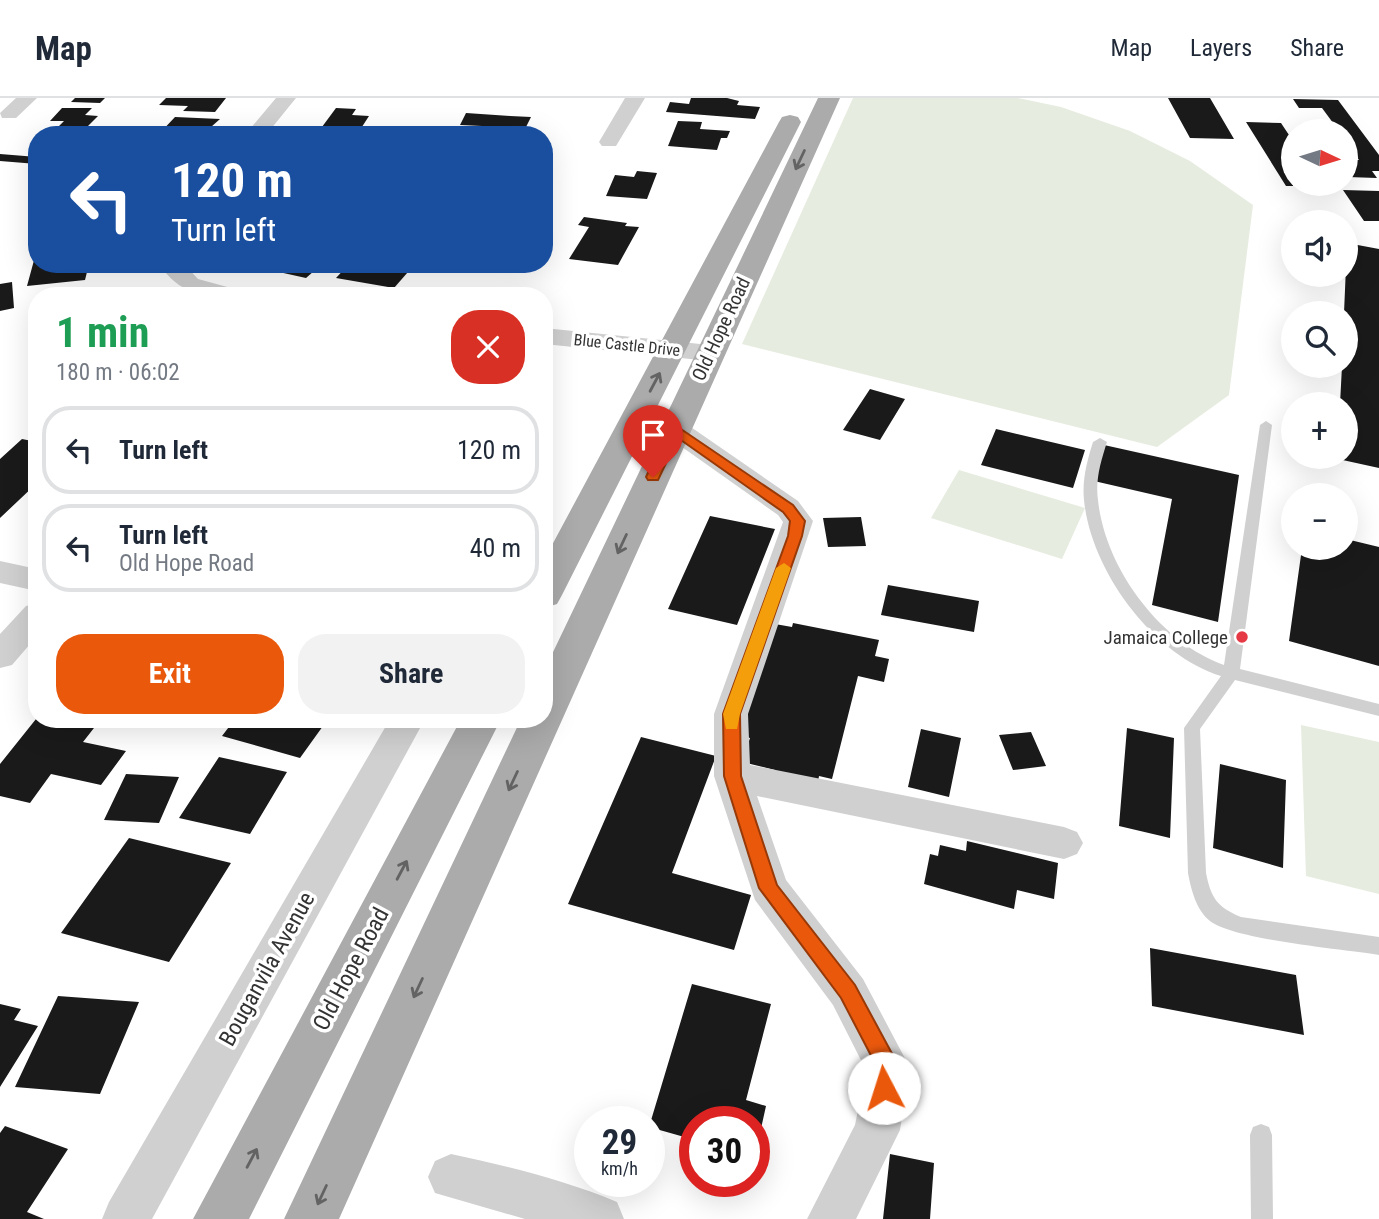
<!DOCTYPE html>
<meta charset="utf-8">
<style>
:root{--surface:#fff;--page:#f2f2f3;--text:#1f2937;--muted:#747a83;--line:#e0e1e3;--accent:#ea580c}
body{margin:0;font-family:"Roboto Condensed",sans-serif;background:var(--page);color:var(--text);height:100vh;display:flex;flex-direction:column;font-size:26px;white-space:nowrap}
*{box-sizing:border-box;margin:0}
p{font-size:23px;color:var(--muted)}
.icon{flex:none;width:38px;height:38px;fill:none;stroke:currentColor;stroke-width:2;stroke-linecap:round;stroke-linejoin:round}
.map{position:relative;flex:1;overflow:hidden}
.sheet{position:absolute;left:28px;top:189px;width:525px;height:441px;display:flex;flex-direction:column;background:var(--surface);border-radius:28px;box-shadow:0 7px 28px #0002}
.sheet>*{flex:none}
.hud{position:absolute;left:28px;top:28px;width:525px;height:147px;border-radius:28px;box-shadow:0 7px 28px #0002;background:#1a4fa0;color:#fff;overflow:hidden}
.needle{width:46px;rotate:94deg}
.fabs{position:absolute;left:1281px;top:21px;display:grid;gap:14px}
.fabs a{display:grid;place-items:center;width:77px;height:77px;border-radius:50%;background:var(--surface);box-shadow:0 7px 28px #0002;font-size:35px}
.speed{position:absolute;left:574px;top:1008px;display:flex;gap:14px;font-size:35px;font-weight:700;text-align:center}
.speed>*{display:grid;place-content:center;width:91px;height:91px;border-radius:50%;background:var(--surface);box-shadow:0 7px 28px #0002;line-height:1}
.speed small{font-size:18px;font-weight:400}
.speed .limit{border:10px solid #d22;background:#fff;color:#111}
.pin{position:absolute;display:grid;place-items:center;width:60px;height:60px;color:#fff;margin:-72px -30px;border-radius:50% 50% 50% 0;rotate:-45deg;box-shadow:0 0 7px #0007}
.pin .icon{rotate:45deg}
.me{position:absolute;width:77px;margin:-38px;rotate:355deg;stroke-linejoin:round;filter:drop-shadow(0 0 5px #0008)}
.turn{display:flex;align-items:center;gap:24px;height:147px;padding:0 28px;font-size:32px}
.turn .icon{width:91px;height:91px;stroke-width:2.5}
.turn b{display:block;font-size:49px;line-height:60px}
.round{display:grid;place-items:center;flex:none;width:74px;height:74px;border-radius:28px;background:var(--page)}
.summary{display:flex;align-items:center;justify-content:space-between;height:119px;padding:0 28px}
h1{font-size:42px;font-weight:700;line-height:52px;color:#1e9e55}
.cta{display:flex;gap:14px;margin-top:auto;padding:14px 28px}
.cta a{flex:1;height:80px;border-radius:28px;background:var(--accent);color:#fff;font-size:28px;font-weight:700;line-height:80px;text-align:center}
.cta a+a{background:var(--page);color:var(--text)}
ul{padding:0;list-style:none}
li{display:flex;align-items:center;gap:21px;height:88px;margin:0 14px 10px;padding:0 14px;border:4px solid var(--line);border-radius:28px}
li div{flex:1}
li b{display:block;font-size:26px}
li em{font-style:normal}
header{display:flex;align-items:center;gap:42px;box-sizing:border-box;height:98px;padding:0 35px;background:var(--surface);border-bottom:2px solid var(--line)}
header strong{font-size:33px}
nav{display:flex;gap:38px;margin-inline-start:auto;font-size:24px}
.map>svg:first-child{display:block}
</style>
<header>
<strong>Map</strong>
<nav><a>Map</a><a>Layers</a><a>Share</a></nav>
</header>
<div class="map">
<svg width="1379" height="1121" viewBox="0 0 1379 1121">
<rect width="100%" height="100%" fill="#fff"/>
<path fill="#e6ecdf" d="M853 0H1018L1061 9 1130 33 1190 63 1253 107 1229 297 1157 349 742 246Z
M959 372 1085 410 1062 461 931 420Z
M1301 627 1379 644V796L1306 778Z"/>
<path fill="#1a1a1a" d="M75 0H105L100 5 71 4Z
M166 0H226L215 14 183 13 188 8 159 7Z
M691 0H727L739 3 737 7 760 9 755 21 666 14 670 4 689 6Z
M1168 0H1210L1234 41 1190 40Z
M1293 1 1338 2 1379 57V73H1372L1377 80 1348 79 1346 62H1359L1346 43V33H1339L1322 10H1299Z
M62 10H92L85 17 98 18 81 35H65L70 29H58L64 23H50Z
M336 10 356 11 352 17 369 18 358 35 319 33Z
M466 15 510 18 531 19 522 37H477L482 28 460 27Z
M175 19 220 21 202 37H158Z
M678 23 702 24 700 31 730 33 727 40H721L717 52 668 48Z
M1246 24 1281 25 1293 43V88H1286Z
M363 30 383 31 393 33 390 37H359Z
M0 56 37 59V66L0 63Z
M637 73 657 75 647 101 606 98 615 77 634 79Z
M1343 92 1379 93V123H1364Z
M584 119 627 125 625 128 639 129 618 167 569 161 589 129 578 127Z
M1347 145 1379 151V370L1338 361 1346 359V306H1340L1342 268H1346L1344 215Z
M36 155 37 166H89L85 182 27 188Z
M243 166H322L306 180Z
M349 166H415L394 190 336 180Z
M12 184 14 210 0 213V186Z
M114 189 121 198H90V197Z
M870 291 905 301 880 342 843 332Z
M996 331 1085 352 1073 390 981 367Z
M22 341 37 344V385L0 420V361Z
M1104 347 1239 377 1218 524 1152 507 1172 401 1094 383Z
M710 418 775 431 737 527 668 511Z
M861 419 866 448 828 449 823 420Z
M1346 441 1379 449V568L1289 543 1302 450H1346Z
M888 487 979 503 974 534 881 517Z
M793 525 879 542 875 558 889 561 884 584 858 578 832 681 819 678 817 690 772 680 775 672 742 664 750 640 739 637 775 526 792 529Z
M36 621H101L83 644 126 653 101 687 51 676 30 705 0 698V666Z
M235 621H328L300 660 222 638Z
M1127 630 1174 640 1170 740 1119 728Z
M921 631 961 640 949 699 908 689Z
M1031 634 1046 668 1013 672 999 637Z
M641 639 716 658 672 775 751 797 734 852 568 806Z
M219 659 287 674 250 736 179 720Z
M1220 666 1286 682 1283 770 1213 750Z
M126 676 179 679 159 725 104 722Z
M129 740 231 765 169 864 61 835Z
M967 743 1058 765 1054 801 1017 792 1014 811 924 786 930 756 938 758 940 747 966 753Z
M1150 850 1296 877 1304 937 1152 908Z
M692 886 771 906 746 1002 766 1008 758 1044 754 1043V1024H695V1042L649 1029Z
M58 898 139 904 100 996 15 989Z
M0 906 21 911 14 922 38 928 0 989Z
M5 1028 68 1051 27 1114 44 1121H0V1035Z
M890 1056 934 1065 930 1121H883Z"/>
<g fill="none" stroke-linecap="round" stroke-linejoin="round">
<path fill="#d0d0d0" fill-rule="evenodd" d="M1266 323 1272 327 1240 571 1379 606V618L1235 582 1200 631 1206 775C1211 800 1217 809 1241 819L1379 839V857C1344 851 1234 842 1210 823 1196 812 1191 791 1188 775L1184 630 1221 578C1153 557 1091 473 1084 402 1082 382 1087 363 1093 344L1100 340 1107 344C1101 363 1095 382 1098 402 1105 470 1160 544 1224 567L1260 327Z
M1261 1026 1269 1029 1272 1037 1273 1121H1251L1250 1037 1253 1029Z"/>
<path fill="#d0d0d0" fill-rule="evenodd" d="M16 0H37L16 20H2L0 15Z
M276 0H296L266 37H245Z
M625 0H645L616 48H602L599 44Z
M159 166H184L198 181 242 193 245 198C207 198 182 200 159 166Z
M544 230 710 247 719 250 723 255 719 260 710 263 544 246Z
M675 323 685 325 798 403 813 423 748 616 750 667 1064 729 1077 734 1083 745 1077 756 1064 761 757 698 786 782 863 881 910 970 900 1032 856 1121H807L855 1027 866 972 833 907 755 802 714 678V616L783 424 778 417 665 337 661 331 665 325Z
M0 463 37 471V493L0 485Z
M37 505V538L12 567 0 570V536L26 508Z
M390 621H425L152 1121H102L109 1104Z
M451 1056C507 1068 564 1082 617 1104L624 1121H525L435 1095 428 1079 435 1063Z"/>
<path fill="#ababab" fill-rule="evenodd" d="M818 0H840L339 1121H284L521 621H544V573Z
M790 17 798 19 801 24 562 497 557 506 544 510V462L779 24 782 19Z
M461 621H501L249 1121H193Z"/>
</g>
<defs><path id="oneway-shaft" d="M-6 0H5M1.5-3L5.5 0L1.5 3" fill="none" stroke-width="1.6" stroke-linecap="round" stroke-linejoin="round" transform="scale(1.75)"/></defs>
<g stroke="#636363">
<use href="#oneway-shaft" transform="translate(800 62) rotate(115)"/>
<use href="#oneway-shaft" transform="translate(655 284) rotate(-62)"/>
<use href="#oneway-shaft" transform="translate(622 446) rotate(115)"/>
<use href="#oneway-shaft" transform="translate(513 683) rotate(115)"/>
<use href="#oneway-shaft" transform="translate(402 772) rotate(-62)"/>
<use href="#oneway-shaft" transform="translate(418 890) rotate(115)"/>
<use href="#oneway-shaft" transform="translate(252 1060) rotate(-62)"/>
<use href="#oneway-shaft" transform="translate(322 1097) rotate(115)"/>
</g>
<path fill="#ea580c" stroke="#983908" stroke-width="2" d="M675 327 793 407 805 423 802 438 740 616 741 678 777 787 855 887 896 963C900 973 897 987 892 998L884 1001 877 998 874 990 878 971 841 900 759 790 724 678 723 616 788 438 790 423 783 414 678 340 658 382H648L646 379 668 331Z"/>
<path fill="#f59e0b" d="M784 465 791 470 740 616 737 631H726L723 616 776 470Z"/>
<circle fill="#e63946" stroke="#fff" stroke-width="2.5" cx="1242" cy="539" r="7"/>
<g text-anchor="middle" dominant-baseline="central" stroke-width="7" stroke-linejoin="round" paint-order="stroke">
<g font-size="16" fill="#333" stroke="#fff">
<text transform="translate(627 247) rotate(6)">Blue Castle Drive</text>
</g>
<g font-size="19" fill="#333" stroke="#fff">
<text transform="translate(721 231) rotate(-65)">Old Hope Road</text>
</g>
<g font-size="19" fill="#333" stroke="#fff" text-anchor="end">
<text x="1228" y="539">Jamaica College</text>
</g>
<g font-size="23" fill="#333" stroke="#fff">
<text transform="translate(267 871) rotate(-61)">Bouganvila Avenue</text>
<text transform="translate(351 871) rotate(-62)">Old Hope Road</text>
</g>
</g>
</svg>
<div class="fabs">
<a><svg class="needle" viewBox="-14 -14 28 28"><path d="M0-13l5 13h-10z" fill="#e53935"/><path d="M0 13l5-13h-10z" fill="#747a83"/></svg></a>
<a><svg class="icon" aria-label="sound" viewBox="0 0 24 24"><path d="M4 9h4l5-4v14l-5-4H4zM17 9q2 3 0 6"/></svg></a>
<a><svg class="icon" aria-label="search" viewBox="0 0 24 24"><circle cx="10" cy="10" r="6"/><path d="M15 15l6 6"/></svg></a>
<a>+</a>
<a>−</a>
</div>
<div class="speed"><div>29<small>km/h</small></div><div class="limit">30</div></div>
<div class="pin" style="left:653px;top:379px;background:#d93025"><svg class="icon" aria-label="arrive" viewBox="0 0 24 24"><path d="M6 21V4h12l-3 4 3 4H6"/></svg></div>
<svg class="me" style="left:884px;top:990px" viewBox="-20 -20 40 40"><circle r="19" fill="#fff"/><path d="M0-13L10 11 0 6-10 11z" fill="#ea580c"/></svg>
<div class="hud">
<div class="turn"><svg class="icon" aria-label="left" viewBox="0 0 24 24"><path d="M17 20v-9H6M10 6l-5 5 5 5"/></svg><div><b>120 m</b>Turn left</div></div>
</div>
<section class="sheet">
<div class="summary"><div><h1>1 min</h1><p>180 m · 06:02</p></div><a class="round" style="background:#d93025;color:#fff"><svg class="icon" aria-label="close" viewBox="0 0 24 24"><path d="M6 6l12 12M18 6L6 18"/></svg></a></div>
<ul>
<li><svg class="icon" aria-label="left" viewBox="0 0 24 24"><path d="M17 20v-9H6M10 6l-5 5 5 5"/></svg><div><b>Turn left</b></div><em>120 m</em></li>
<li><svg class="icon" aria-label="left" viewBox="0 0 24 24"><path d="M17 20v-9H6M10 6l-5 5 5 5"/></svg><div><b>Turn left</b><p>Old Hope Road</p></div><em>40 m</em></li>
</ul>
<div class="cta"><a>Exit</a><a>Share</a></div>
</section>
</div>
